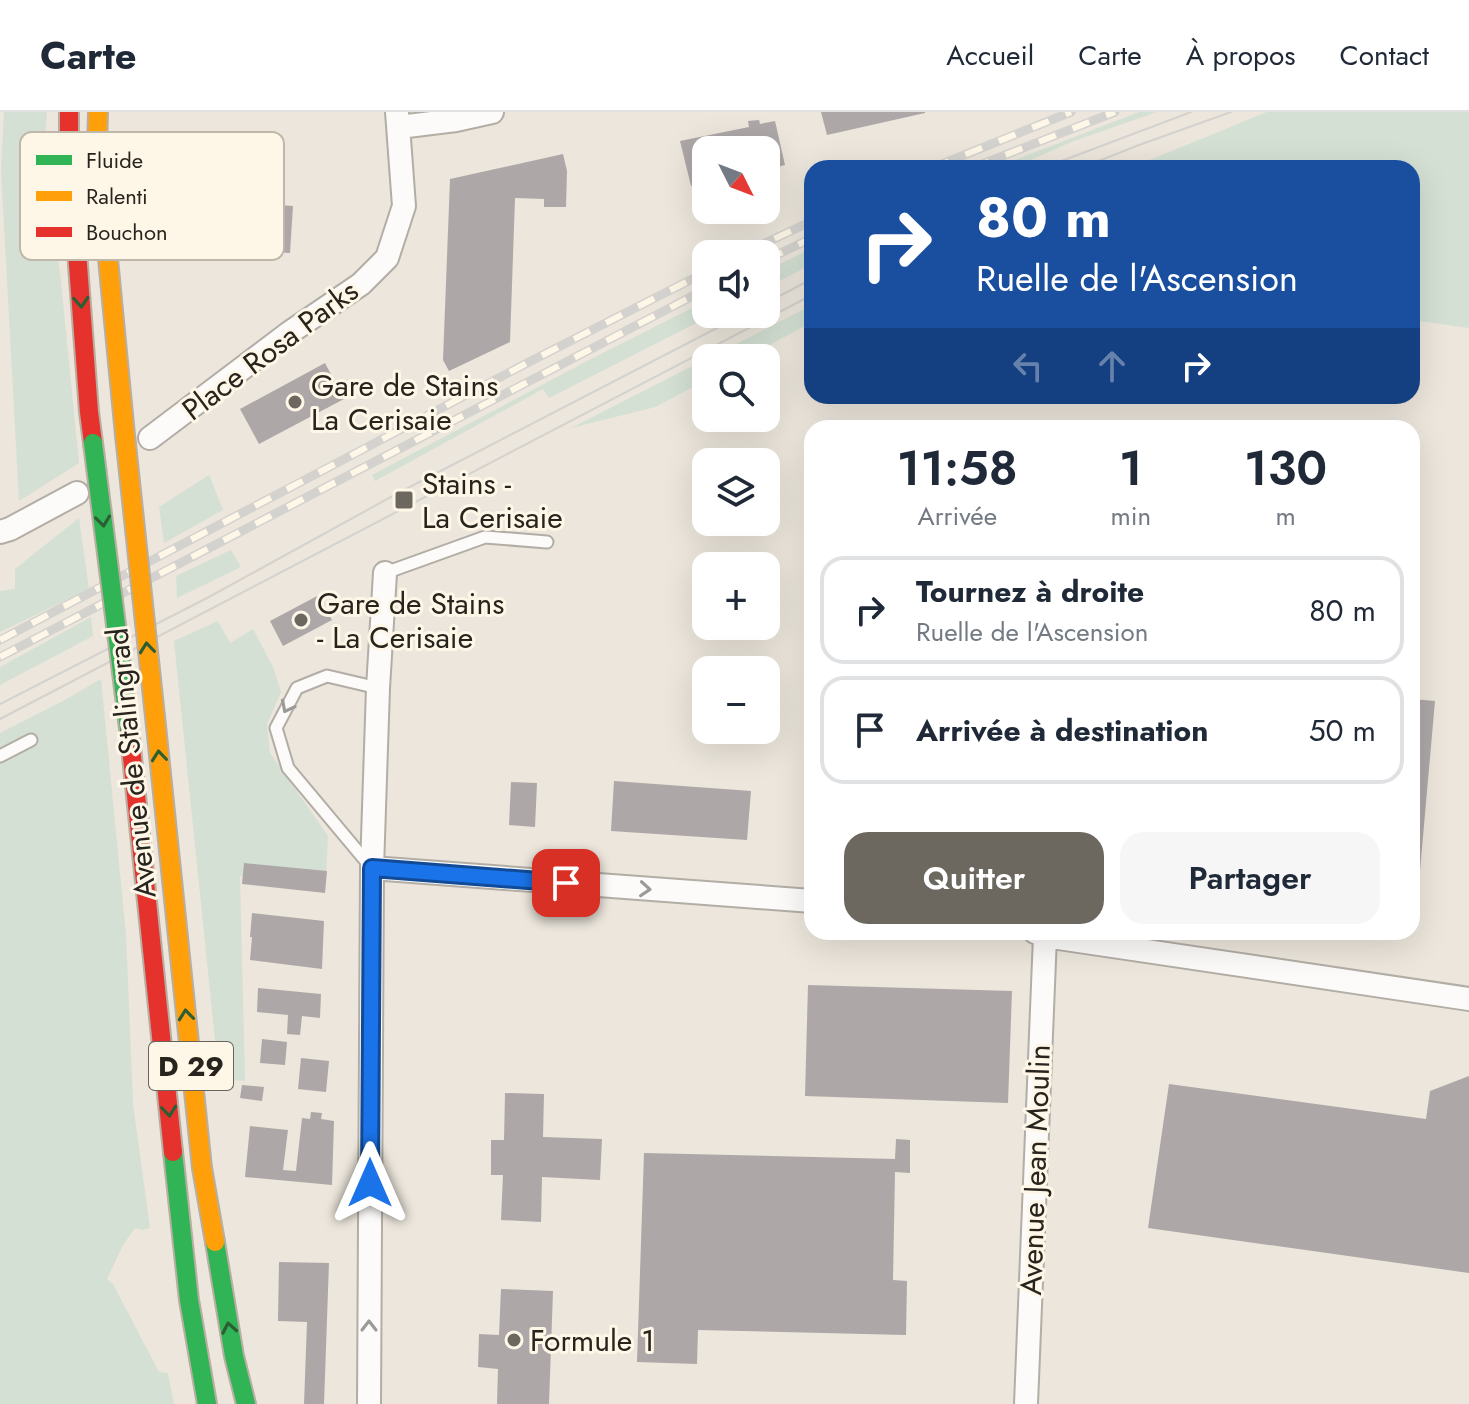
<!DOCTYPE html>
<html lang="fr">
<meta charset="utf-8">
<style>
:root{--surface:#fff;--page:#f6f6f7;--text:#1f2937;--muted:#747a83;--line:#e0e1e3;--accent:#6c6860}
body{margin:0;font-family:Jost,sans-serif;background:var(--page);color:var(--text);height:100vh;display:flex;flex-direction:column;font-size:30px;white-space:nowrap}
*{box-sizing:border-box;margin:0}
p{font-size:26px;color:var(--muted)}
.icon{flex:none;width:44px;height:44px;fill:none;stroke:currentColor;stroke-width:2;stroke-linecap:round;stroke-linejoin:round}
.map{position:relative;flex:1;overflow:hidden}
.panel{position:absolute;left:804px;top:308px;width:616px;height:520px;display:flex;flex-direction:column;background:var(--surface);border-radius:24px;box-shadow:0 8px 32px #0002}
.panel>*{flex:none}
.hud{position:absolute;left:804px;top:48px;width:616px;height:244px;border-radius:24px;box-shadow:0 8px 32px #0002;background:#1a4fa0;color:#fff;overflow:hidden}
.needle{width:52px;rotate:132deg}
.controls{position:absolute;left:692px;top:24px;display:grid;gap:16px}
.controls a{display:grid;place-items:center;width:88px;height:88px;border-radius:16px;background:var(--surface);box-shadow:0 8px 32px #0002;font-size:40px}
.pin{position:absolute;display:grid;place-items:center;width:68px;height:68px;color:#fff;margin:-34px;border-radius:16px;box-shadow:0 4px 12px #0006}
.me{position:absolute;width:88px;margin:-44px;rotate:0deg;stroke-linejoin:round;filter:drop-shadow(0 0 6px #0008)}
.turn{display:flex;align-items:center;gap:28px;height:168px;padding:0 40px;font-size:36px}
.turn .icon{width:104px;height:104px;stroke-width:2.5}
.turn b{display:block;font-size:56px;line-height:68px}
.lanes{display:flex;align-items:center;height:76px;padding:0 40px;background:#0003;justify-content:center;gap:40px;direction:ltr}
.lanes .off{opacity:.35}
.eta{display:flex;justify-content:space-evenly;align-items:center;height:136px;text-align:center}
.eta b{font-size:48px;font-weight:600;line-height:56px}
.cta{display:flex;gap:16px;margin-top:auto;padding:16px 40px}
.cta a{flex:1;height:92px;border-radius:24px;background:var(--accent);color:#fff;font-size:32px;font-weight:600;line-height:92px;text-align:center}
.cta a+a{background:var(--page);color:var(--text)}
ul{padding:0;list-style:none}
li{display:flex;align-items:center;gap:24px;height:108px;margin:0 16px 12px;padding:0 24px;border:4px solid var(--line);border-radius:24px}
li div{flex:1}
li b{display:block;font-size:30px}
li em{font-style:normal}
header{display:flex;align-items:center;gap:48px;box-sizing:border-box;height:112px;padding:0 40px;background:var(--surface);border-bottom:2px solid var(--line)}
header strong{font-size:38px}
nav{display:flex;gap:44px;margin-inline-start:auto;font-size:28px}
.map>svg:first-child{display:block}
</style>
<header>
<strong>Carte</strong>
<nav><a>Accueil</a><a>Carte</a><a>À propos</a><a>Contact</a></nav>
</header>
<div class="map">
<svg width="1469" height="1292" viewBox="0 0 1469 1292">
<rect width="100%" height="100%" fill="#ece6dc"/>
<path fill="#d4e0d3" d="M4 0H47L44 39 60 160 79 351 19 389 1 58Z
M1139 0H1157L1071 30 1013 56H994Z
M1267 0H1469V216L1412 208V56H1130Z
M812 136V152L766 176V159Z
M706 189V202H714L549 286 543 277 375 369 372 363 593 246Z
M812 193V210L746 246H709Z
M706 247V268L655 295 571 316Z
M209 363 223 398 164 431 159 395Z
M79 406 89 477 0 520V479L15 477V457Z
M231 438 241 455 177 486 176 464Z
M91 505 93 524 0 573V555Z
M218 509 230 531 253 517 273 555 281 580 267 612 270 641 328 724 326 764H240L245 969 219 967 174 529Z
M101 567 126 823 133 992 150 1116 142 1118 135 1116 123 1133 107 1167 113 1172 159 1260 168 1261 174 1292H0V621L63 589Z"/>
<path fill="#ada8a7" d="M821 0H925V1L827 23Z
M759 8 760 12 775 9 785 53 766 58V38H706V71L691 74 680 29 749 15 748 9Z
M563 42 567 59 566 95H544V87L515 86 510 230 449 259 443 248 450 67Z
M165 85 293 94 290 141 166 133Z
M325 251 344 287 259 332 240 297Z
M319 483 332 508 283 534 270 509Z
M1412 587 1435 589 1418 781 1412 780Z
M614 669 751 679 747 728 611 719Z
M511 670 537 671 535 715 509 713Z
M244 751 327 759 325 781 242 772Z
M252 801 324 809 322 857 250 848 252 825H250Z
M808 873 1012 879 1008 991 805 984Z
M258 876 321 882 320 906 302 904 300 923 287 922 288 903 257 900Z
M262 927 287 930 285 953 260 951Z
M301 946 329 949 326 980 298 977Z
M1469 964V1161L1148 1116 1169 972 1426 1007 1430 979Z
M242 973 264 975 262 989 240 986Z
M505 981 544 982 543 1025 602 1027 600 1068 542 1065 541 1110 501 1108 503 1063H491V1028H504Z
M311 1000 322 1001 321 1007 334 1009 332 1073 245 1065 250 1014 288 1018 283 1058 296 1059 302 1006 310 1007Z
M896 1027 910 1028V1061L895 1060 893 1168 907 1169 906 1223 698 1218 697 1252 637 1250 644 1041 895 1047Z
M279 1150 329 1151 324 1292H304L307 1210 278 1209Z
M501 1177 553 1179 549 1292H497L498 1257 478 1255 479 1222 499 1223Z"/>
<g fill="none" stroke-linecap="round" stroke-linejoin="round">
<g stroke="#b2ada5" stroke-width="15">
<path id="lane" d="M385 461 485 425 547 430
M0 644 31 628
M370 754 288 656 276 616 297 576 327 564 378 576"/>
</g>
<g stroke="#b2ada5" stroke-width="26">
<path id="street" d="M399 15 456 8 492 0
M150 326 289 221 361 172 387 146 404 94 397 0
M0 420 10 417 77 381
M372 756 812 789
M1035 820 1045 824 1469 887
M369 1292 372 756 378 576 385 461
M1026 1292 1045 824"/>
</g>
<g stroke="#b9aea2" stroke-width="22">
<path id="fast" d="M173 1040 189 1188 207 1292
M215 1130 234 1244 246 1292"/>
</g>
<g stroke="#b9aea2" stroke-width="22">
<path id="slow" d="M98 0 97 33 125 323
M156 614 202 1056 215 1130"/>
</g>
<g stroke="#b9aea2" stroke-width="22">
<path id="jam" d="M69 0V33L89 300 93 331
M129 616 173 1040"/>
</g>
<use href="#lane" stroke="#fcfbfa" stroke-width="11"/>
<use href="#street" stroke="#fcfbfa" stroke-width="22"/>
<use href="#fast" stroke="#30b455" stroke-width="18"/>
<use href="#slow" stroke="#ff9f0a" stroke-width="18"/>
<use href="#jam" stroke="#e5322d" stroke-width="18"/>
<path stroke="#d3d2ce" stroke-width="2" d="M1043 56 1191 0
M1081 56 1139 33 1231 0
M766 191 812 167
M0 592 209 485 400 380 744 202
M0 607 812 183"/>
<g stroke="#d3d2ce" stroke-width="9">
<path id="rail" d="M932 56 1071 0
M972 56 1115 0
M742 142 812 109
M766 148 812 126
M0 528 529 250 706 160
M0 545 706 177"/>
</g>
<use href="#rail" stroke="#fef6e7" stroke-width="6" stroke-dasharray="18" stroke-linecap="butt"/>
<g stroke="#b9aea2" stroke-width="22" stroke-linecap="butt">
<path id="fast-bridge" d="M93 331 129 616"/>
</g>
<g stroke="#b9aea2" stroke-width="22" stroke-linecap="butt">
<path id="slow-bridge" d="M125 323 156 614"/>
</g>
<use href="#fast-bridge" stroke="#30b455" stroke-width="18"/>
<use href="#slow-bridge" stroke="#ff9f0a" stroke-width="18"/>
</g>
<defs><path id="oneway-chevron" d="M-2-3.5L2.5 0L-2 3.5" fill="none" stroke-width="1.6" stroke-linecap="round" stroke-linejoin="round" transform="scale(2)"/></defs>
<g stroke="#2b5e33">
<use href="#oneway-chevron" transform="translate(81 190) rotate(86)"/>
<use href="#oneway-chevron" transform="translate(103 409) rotate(83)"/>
<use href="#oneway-chevron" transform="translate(147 536) rotate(-96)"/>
<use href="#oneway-chevron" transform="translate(159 644) rotate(-96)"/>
<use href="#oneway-chevron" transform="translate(186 903) rotate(-96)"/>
<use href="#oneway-chevron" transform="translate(169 999) rotate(84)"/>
<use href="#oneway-chevron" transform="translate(229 1216) rotate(-100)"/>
</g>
<g stroke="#9c9a97">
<use href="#oneway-chevron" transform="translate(287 595) rotate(117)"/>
<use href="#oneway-chevron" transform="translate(645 777) rotate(4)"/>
<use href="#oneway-chevron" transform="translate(369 1214) rotate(-90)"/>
</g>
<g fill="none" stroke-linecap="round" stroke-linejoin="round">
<g stroke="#114b97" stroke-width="20">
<path id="route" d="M370 1071 372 756 566 771"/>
</g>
<use href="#route" stroke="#1a73e8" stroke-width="14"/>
</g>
<g fill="#6c6860" stroke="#fef6e7" stroke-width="3">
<circle cx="295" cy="290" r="8"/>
<rect x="394" y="378" width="20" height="20" rx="4"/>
<circle cx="301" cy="508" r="8"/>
<circle cx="514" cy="1228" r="8"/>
</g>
<g text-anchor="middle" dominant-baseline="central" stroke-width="6" stroke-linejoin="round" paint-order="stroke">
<rect fill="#fef6e7" stroke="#68635a" stroke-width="2" x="149" y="930" width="84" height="48" rx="6"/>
<g font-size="28" font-weight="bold" fill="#27241d">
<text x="191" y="954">D 29</text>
</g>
<g font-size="30" fill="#27241d" stroke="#fef6e7">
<text transform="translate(270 238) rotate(-37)">Place Rosa Parks</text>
<text transform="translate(131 651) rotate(-96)">Avenue de Stalingrad</text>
<text transform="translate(1035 1058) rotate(-88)">Avenue Jean Moulin</text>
</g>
<g font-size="30" fill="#27241d" stroke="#fef6e7" text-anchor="start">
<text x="311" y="273">Gare de Stains<tspan x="311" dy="34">La Cerisaie</tspan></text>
<text x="422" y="371">Stains -<tspan x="422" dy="34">La Cerisaie</tspan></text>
<text x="317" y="491">Gare de Stains<tspan x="317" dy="34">- La Cerisaie</tspan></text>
<text x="530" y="1228">Formule 1</text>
</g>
</g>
<rect x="20" y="20" width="264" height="128" rx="12" fill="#fef6e7" stroke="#beb7aa" stroke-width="2"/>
<rect x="36" y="43" width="36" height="10" fill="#30b455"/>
<rect x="36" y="79" width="36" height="10" fill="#ff9f0a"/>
<rect x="36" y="115" width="36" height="10" fill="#e5322d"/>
<g font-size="22" fill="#27241d">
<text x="86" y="56">Fluide</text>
<text x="86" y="92">Ralenti</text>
<text x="86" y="128">Bouchon</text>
</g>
</svg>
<div class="controls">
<a><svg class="needle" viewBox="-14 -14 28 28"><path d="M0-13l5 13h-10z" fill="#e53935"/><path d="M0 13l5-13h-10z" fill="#747a83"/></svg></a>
<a><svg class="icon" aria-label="sound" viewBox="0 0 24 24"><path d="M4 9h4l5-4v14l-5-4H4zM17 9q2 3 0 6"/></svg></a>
<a><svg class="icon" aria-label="search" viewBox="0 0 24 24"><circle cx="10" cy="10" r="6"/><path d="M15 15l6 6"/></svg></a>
<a><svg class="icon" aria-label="layers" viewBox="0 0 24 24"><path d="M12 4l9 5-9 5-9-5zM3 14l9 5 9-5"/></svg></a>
<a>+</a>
<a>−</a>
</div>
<div class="pin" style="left:566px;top:771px;background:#d93025"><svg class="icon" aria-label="arrive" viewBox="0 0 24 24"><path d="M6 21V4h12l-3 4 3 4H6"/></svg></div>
<svg class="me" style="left:370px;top:1071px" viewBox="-20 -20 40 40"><path d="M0-17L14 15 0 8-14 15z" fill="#1a73e8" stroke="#fff" stroke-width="4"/></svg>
<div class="hud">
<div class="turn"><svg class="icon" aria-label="right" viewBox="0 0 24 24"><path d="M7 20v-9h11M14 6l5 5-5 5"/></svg><div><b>80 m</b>Ruelle de l'Ascension</div></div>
<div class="lanes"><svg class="icon off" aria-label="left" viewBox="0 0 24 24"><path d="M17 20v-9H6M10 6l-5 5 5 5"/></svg><svg class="icon off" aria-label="ahead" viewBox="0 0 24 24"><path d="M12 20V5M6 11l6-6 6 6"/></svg><svg class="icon" aria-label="right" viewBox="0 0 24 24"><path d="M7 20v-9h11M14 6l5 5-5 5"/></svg></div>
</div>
<section class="panel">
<div class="eta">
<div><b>11:58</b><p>Arrivée</p></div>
<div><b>1</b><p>min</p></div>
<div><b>130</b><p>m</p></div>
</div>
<ul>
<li><svg class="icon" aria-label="right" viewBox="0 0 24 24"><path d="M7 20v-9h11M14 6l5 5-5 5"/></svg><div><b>Tournez à droite</b><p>Ruelle de l'Ascension</p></div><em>80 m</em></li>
<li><svg class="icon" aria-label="arrive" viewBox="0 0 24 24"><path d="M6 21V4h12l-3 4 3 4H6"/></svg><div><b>Arrivée à destination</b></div><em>50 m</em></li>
</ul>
<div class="cta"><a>Quitter</a><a>Partager</a></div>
</section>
</div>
